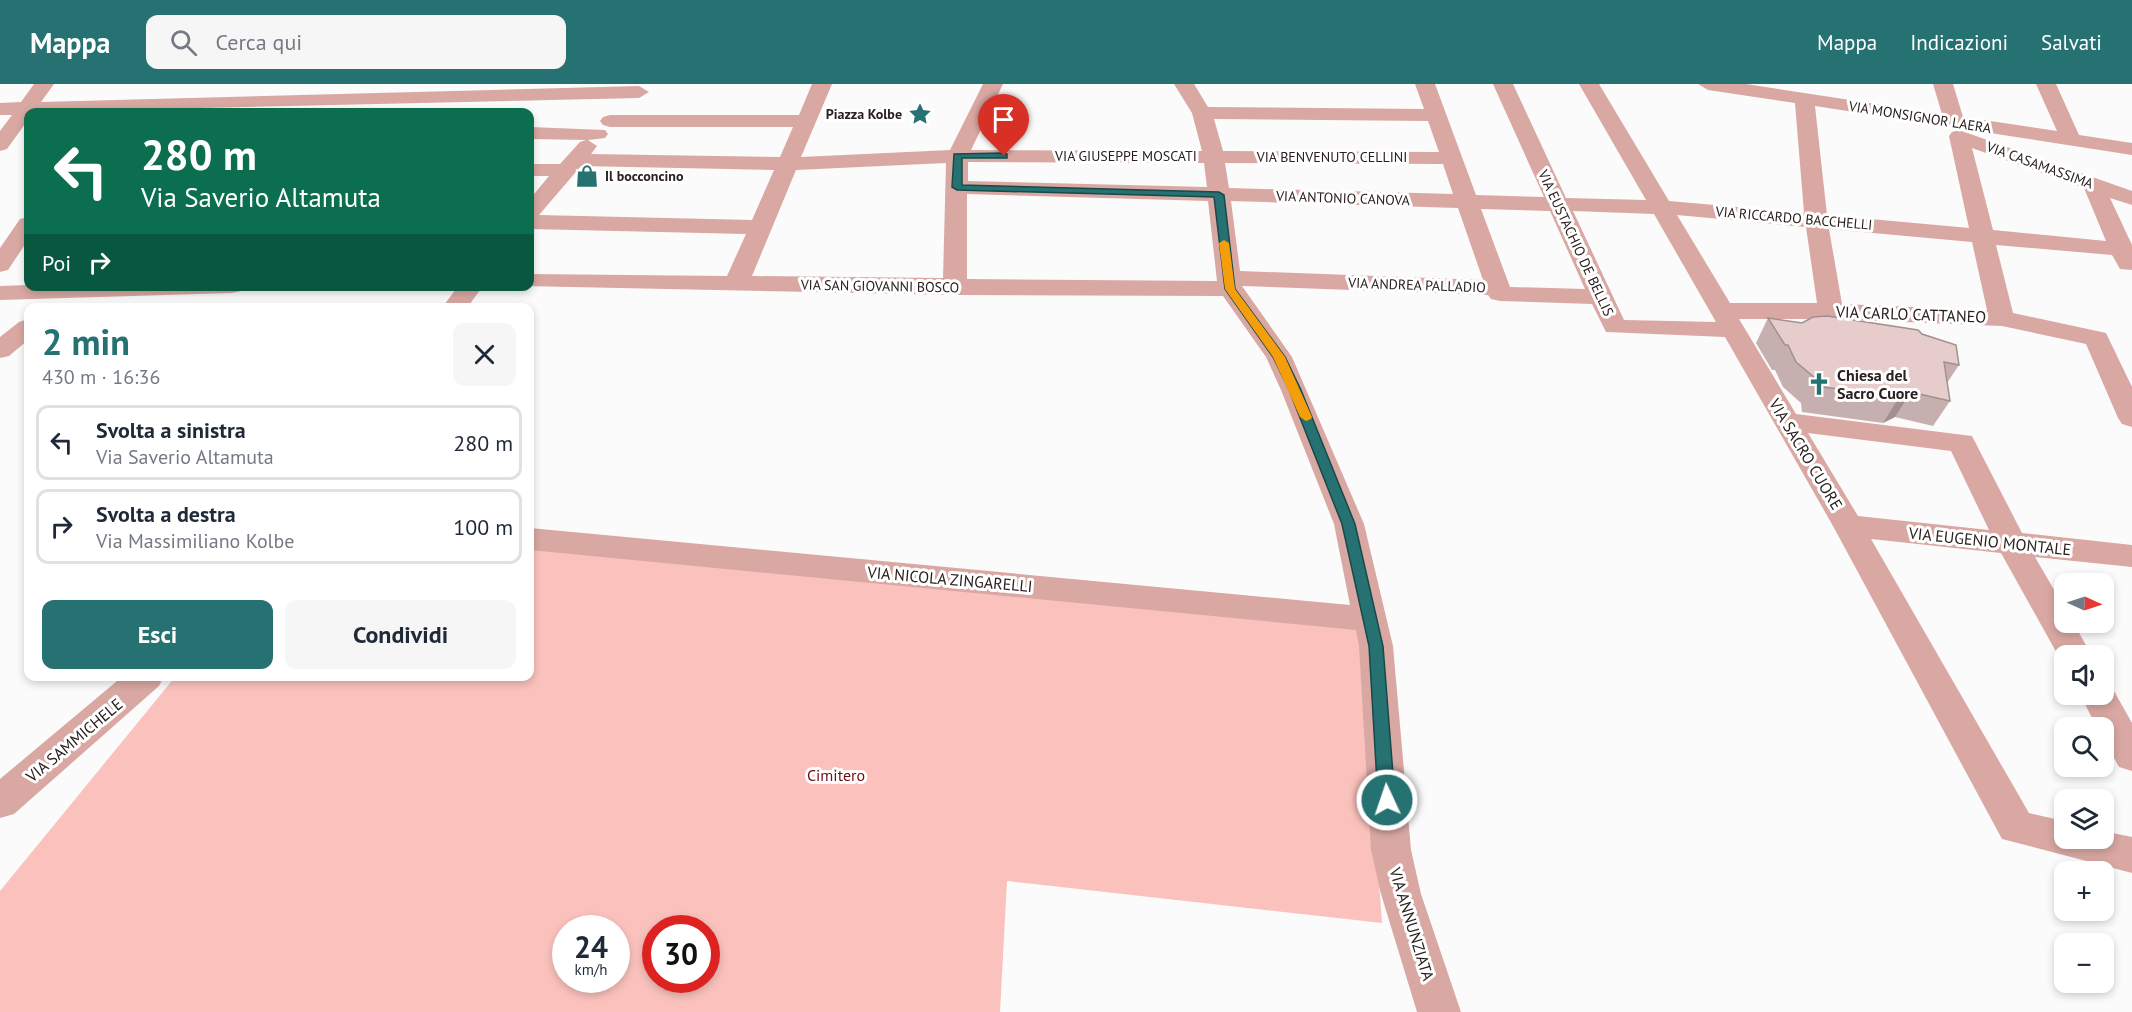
<!DOCTYPE html>
<html lang="it">
<meta charset="utf-8">
<style>
:root{--surface:#fff;--page:#f6f6f7;--text:#1f2937;--muted:#747a83;--line:#e0e1e3;--accent:#267172}
body{margin:0;font-family:"PT Sans",sans-serif;background:var(--page);color:var(--text);height:100vh;display:flex;flex-direction:column;font-size:22px;white-space:nowrap}
*{box-sizing:border-box;margin:0}
p{font-size:20px;color:var(--muted)}
.icon{flex:none;width:33px;height:33px;fill:none;stroke:currentColor;stroke-width:2;stroke-linecap:round;stroke-linejoin:round}
.map{position:relative;flex:1;overflow:hidden}
.side{position:absolute;left:24px;top:219px;width:510px;height:378px;display:flex;flex-direction:column;background:var(--surface);border-radius:12px;box-shadow:0 3px 9px #0003}
.side>*{flex:none}
.top-card{position:absolute;left:24px;top:24px;width:510px;height:183px;border-radius:12px;box-shadow:0 3px 9px #0003;background:#0b6e4f;color:#fff;overflow:hidden}
.needle{width:39px;rotate:93deg}
.controls{position:absolute;left:2054px;top:489px;display:grid;gap:12px}
.controls a{display:grid;place-items:center;width:60px;height:60px;border-radius:12px;background:var(--surface);box-shadow:0 3px 9px #0003;font-size:30px}
.speed{position:absolute;left:552px;top:831px;display:flex;gap:12px;font-size:30px;font-weight:700;text-align:center}
.speed>*{display:grid;place-content:center;width:78px;height:78px;border-radius:50%;background:var(--surface);box-shadow:0 3px 9px #0003;line-height:1}
.speed small{font-size:15px;font-weight:400}
.speed .limit{border:9px solid #d22;background:#fff;color:#111}
.pin{position:absolute;display:grid;place-items:center;width:51px;height:51px;color:#fff;margin:-62px -26px;border-radius:50% 50% 50% 0;rotate:-45deg;box-shadow:0 0 6px #0007}
.pin .icon{rotate:45deg}
.me{position:absolute;width:66px;margin:-33px;rotate:357deg;stroke-linejoin:round;filter:drop-shadow(0 0 4px #0008)}
.turn{display:flex;align-items:center;gap:21px;height:126px;padding:0 18px;font-size:27px}
.turn .icon{width:78px;height:78px;stroke-width:2.5}
.turn b{display:block;font-size:42px;line-height:51px}
.then{display:flex;align-items:center;height:57px;padding:0 18px;background:#0003;gap:12px;font-size:22px}
.round{display:grid;place-items:center;flex:none;width:63px;height:63px;border-radius:12px;background:var(--page)}
.headline{display:flex;align-items:center;justify-content:space-between;height:102px;padding:0 18px}
h1{font-size:36px;font-weight:700;line-height:45px;color:var(--accent)}
.action{display:flex;gap:12px;margin-top:auto;padding:12px 18px}
.action a{flex:1;height:69px;border-radius:12px;background:var(--accent);color:#fff;font-size:24px;font-weight:700;line-height:69px;text-align:center}
.action a+a{background:var(--page);color:var(--text)}
ul{padding:0;list-style:none}
li{display:flex;align-items:center;gap:18px;height:75px;margin:0 12px 9px;padding:0 6px;border:3px solid var(--line);border-radius:12px}
li div{flex:1}
li b{display:block;font-size:22px}
li em{font-style:normal}
header{display:flex;align-items:center;gap:36px;box-sizing:border-box;height:84px;padding:0 30px;background:var(--accent);color:#fff}
header strong{font-size:28px}
nav{display:flex;gap:33px;margin-inline-start:auto;font-size:21px}
.search{width:420px;height:54px;background:var(--page);display:flex;align-items:center;gap:15px;box-sizing:border-box;padding:0 21px;border-radius:12px;color:var(--muted);font-size:22px}
.map>svg:first-child{display:block}
</style>
<header>
<strong>Mappa</strong>
<div class="search"><svg class="icon" aria-label="search" viewBox="0 0 24 24"><circle cx="10" cy="10" r="6"/><path d="M15 15l6 6"/></svg>Cerca qui</div>
<nav><a>Mappa</a><a>Indicazioni</a><a>Salvati</a></nav>
</header>
<div class="map">
<svg width="2132" height="928" viewBox="0 0 2132 928">
<rect width="100%" height="100%" fill="#fbfbfb"/>
<path fill="#fbc2bd" fill-rule="evenodd" d="M530 461 1361 540 1382 839 1007 797 1000 928H0V807L175 593 530 592ZM566 844H616V896H566ZM656 844H706V896H656Z"/>
<g fill="none" stroke-linecap="round" stroke-linejoin="round">
<path fill="#d9a8a3" fill-rule="evenodd" d="M34 0H54L41 18 639 2 649 8 639 14 28 28V36L7 65 0 67V47L12 31H0V19L21 18Z
M812 0H832L801 73 950 66 983 0H1003L971 66 1202 67 1192 29 1174 0H1194L1208 23 1424 25 1415 0H1435L1476 111 1544 113 1493 0H1513L1566 114 1646 116 1579 0H1599L1669 117 1804 129 1795 19 1708 6 1698 0H1746L1942 30 1933 0H1953L1963 33 2057 47 2036 0H2056L2079 51 2132 59V71L1815 22 1827 131 1969 144 1949 52 1952 48 1959 46 2132 107V121L2110 114 2132 161V186L2120 185 2112 171 1996 161 2013 229 2106 249 2132 303V343L2122 340 2118 334 2086 260 2002 242 1831 235H1739L1796 330 1972 352 2022 449 2132 461V483L2035 473 2064 523V538H2073L2092 572H2064V582L2001 469 1871 455 2029 729 2064 737V754H2103V747L2132 753V789L2002 755 1833 442 1725 253 1606 248 1592 220 1500 217 1491 215 1488 211 1242 202 1292 273 1364 440 1393 562 1411 766 1421 810 1461 928H1417L1381 810 1371 766 1359 562 1356 546 530 466V444L1350 521 1334 440 1281 306 1266 273 1223 212 955 211 523 202H530V190L727 192 746 150 530 145V115L549 92H530V80H560L580 58 586 56 530 55V43L605 46 608 50 605 54 588 56 597 62 591 70 780 73 793 43H610L603 41 600 37 603 33 610 31H799ZM1214 35 1428 37 1439 68 1223 67ZM1972 64 2084 104 2106 157 1993 146ZM968 78 1204 79 1207 103 968 97ZM946 79 943 194 752 192 796 86ZM1225 79 1443 80 1453 110 1229 104ZM581 82 774 86 752 136 539 131ZM967 110 1208 117 1217 197 967 195ZM1231 117 1458 124 1483 196 1240 187ZM1481 125 1550 127 1585 205 1510 203ZM1573 127 1654 130 1716 238 1624 236ZM1677 131 1806 143 1817 219H1730ZM1829 145 1972 158 1987 226 1842 220ZM1808 349 1951 367 1989 446 1858 432Z
M28 133V156L8 186 0 188V164L20 135Z
M0 202 28 201 244 202 241 207 232 209 0 216Z
M458 202H483L467 224H442Z
M28 235V256L9 272 0 274V253L19 238Z
M123 592H164L159 602 14 730 0 734V695Z
M2103 598 2110 600 2132 639V687L2119 683 2103 654V644H2097L2080 610H2103Z"/>
</g>
<path fill="#c6b0af" d="M1768 234 1802 239 1922 250 1959 281 1947 299 1950 317 1933 342 1895 333 1883 339 1802 328 1801 319 1783 303 1775 286H1772L1756 259Z"/>
<path fill="#a1908e" d="M1911 308 1895 333 1883 339 1899 313Z"/>
<path fill="#e6cdcb" stroke="#a1908e" stroke-width="1.5" d="M1827 232 1918 246 1922 250 1956 261 1959 281 1944 278 1950 317 1911 308 1899 313 1816 302 1815 294 1796 278 1788 261H1785L1768 234 1802 239 1813 233Z"/>
<path fill="#267172" stroke="#19494a" stroke-width="1.5" d="M1004 69 1007 70V74H962V101L1219 108 1224 111 1235 205 1285 273 1301 306 1355 440 1383 562 1395 716 1392 721H1381L1378 716 1369 562 1342 440 1289 306 1273 273 1225 205 1214 113 957 106 952 103 954 70Z"/>
<path fill="#f59e0b" d="M1224 156 1229 159 1235 205 1285 273 1312 333 1311 335 1306 337 1300 333 1273 273 1225 205 1219 159Z"/>
<defs>
<g id="sight-bare" transform="scale(1.8)"><path d="M0-6L1.8-2.2L6-1.7L2.9 1.2L3.7 5.4L0 3.3L-3.7 5.4L-2.9 1.2L-6-1.7L-1.8-2.2Z" fill="#267172" stroke="#fff" stroke-width="2.5" paint-order="stroke"/></g>
<g id="shop-bare" transform="scale(1.8)"><path d="M-5-2.5h2.3a2.7 3.5 0 0 1 5.4 0H5L5.5 6h-11ZM-1.5-2.5h3a1.5 2.3 0 0 0-3 0Z" fill="#267172" stroke="#fff" stroke-width="2.5" paint-order="stroke"/></g>
<g id="church-bare" transform="scale(1.8)"><path d="M-1.2-6h2.4v3.5h3.3v2.4h-3.3V6h-2.4V-.1h-3.3v-2.4h3.3Z" fill="#267172" stroke="#fff" stroke-width="2.5" paint-order="stroke"/></g>
</defs>
<g fill-rule="evenodd">
<use href="#sight-bare" x="920" y="30"/>
<use href="#shop-bare" x="587" y="92"/>
<use href="#church-bare" x="1819" y="300"/>
</g>
<g text-anchor="middle" dominant-baseline="central" stroke-width="6" stroke-linejoin="round" paint-order="stroke">
<g font-size="14" font-weight="bold" fill="#29201f" stroke="#fff" text-anchor="end">
<text x="902" y="30">Piazza Kolbe</text>
<text x="605" y="92" text-anchor="start">Il bocconcino</text>
</g>
<g font-size="14" fill="#29201f" stroke="#fff">
<text transform="translate(1920 33) rotate(9)">VIA MONSIGNOR LAERA</text>
<text x="1126" y="72">VIA GIUSEPPE MOSCATI</text>
<text x="1332" y="73">VIA BENVENUTO CELLINI</text>
<text transform="translate(2040 81) rotate(20)">VIA CASAMASSIMA</text>
<text transform="translate(1343 114) rotate(2)">VIA ANTONIO CANOVA</text>
<text transform="translate(1794 134) rotate(5)">VIA RICCARDO BACCHELLI</text>
<text transform="translate(1576 159) rotate(65)">VIA EUSTACHIO DE BELLIS</text>
<text transform="translate(1417 201) rotate(2)">VIA ANDREA PALLADIO</text>
<text transform="translate(880 202) rotate(1)">VIA SAN GIOVANNI BOSCO</text>
</g>
<g font-size="16" fill="#29201f" stroke="#fff">
<text transform="translate(1911 230) rotate(2)">VIA CARLO CATTANEO</text>
<text transform="translate(1806 370) rotate(59)">VIA SACRO CUORE</text>
<text transform="translate(1990 457) rotate(6)">VIA EUGENIO MONTALE</text>
<text transform="translate(950 495) rotate(5)">VIA NICOLA ZINGARELLI</text>
<text transform="translate(74 656) rotate(-40)">VIA SAMMICHELE</text>
<text transform="translate(1412 840) rotate(73)">VIA ANNUNZIATA</text>
</g>
<g font-size="16" font-weight="bold" fill="#29201f" stroke="#fff" text-anchor="start">
<text x="1837" y="291">Chiesa del<tspan x="1837" dy="18">Sacro Cuore</tspan></text>
</g>
<g font-size="16" fill="#6d0d15" stroke="#fff">
<text x="836" y="691">Cimitero</text>
</g>
</g>
</svg>
<div class="controls">
<a><svg class="needle" viewBox="-14 -14 28 28"><path d="M0-13l5 13h-10z" fill="#e53935"/><path d="M0 13l5-13h-10z" fill="#747a83"/></svg></a>
<a><svg class="icon" aria-label="sound" viewBox="0 0 24 24"><path d="M4 9h4l5-4v14l-5-4H4zM17 9q2 3 0 6"/></svg></a>
<a><svg class="icon" aria-label="search" viewBox="0 0 24 24"><circle cx="10" cy="10" r="6"/><path d="M15 15l6 6"/></svg></a>
<a><svg class="icon" aria-label="layers" viewBox="0 0 24 24"><path d="M12 4l9 5-9 5-9-5zM3 14l9 5 9-5"/></svg></a>
<a>+</a>
<a>−</a>
</div>
<div class="speed"><div>24<small>km/h</small></div><div class="limit">30</div></div>
<div class="pin" style="left:1004px;top:72px;background:#d93025"><svg class="icon" aria-label="arrive" viewBox="0 0 24 24"><path d="M6 21V4h12l-3 4 3 4H6"/></svg></div>
<svg class="me" style="left:1387px;top:716px" viewBox="-20 -20 40 40"><circle r="17" fill="#267172" stroke="#fff" stroke-width="3"/><path d="M0-11L8 9 0 5-8 9z" fill="#fff"/></svg>
<div class="top-card">
<div class="turn"><svg class="icon" aria-label="left" viewBox="0 0 24 24"><path d="M17 20v-9H6M10 6l-5 5 5 5"/></svg><div><b>280 m</b>Via Saverio Altamuta</div></div>
<div class="then">Poi<svg class="icon" aria-label="right" viewBox="0 0 24 24"><path d="M7 20v-9h11M14 6l5 5-5 5"/></svg></div>
</div>
<section class="side">
<div class="headline"><div><h1>2 min</h1><p>430 m · 16:36</p></div><a class="round"><svg class="icon" aria-label="close" viewBox="0 0 24 24"><path d="M6 6l12 12M18 6L6 18"/></svg></a></div>
<ul>
<li><svg class="icon" aria-label="left" viewBox="0 0 24 24"><path d="M17 20v-9H6M10 6l-5 5 5 5"/></svg><div><b>Svolta a sinistra</b><p>Via Saverio Altamuta</p></div><em>280 m</em></li>
<li><svg class="icon" aria-label="right" viewBox="0 0 24 24"><path d="M7 20v-9h11M14 6l5 5-5 5"/></svg><div><b>Svolta a destra</b><p>Via Massimiliano Kolbe</p></div><em>100 m</em></li>
</ul>
<div class="action"><a>Esci</a><a>Condividi</a></div>
</section>
</div>
